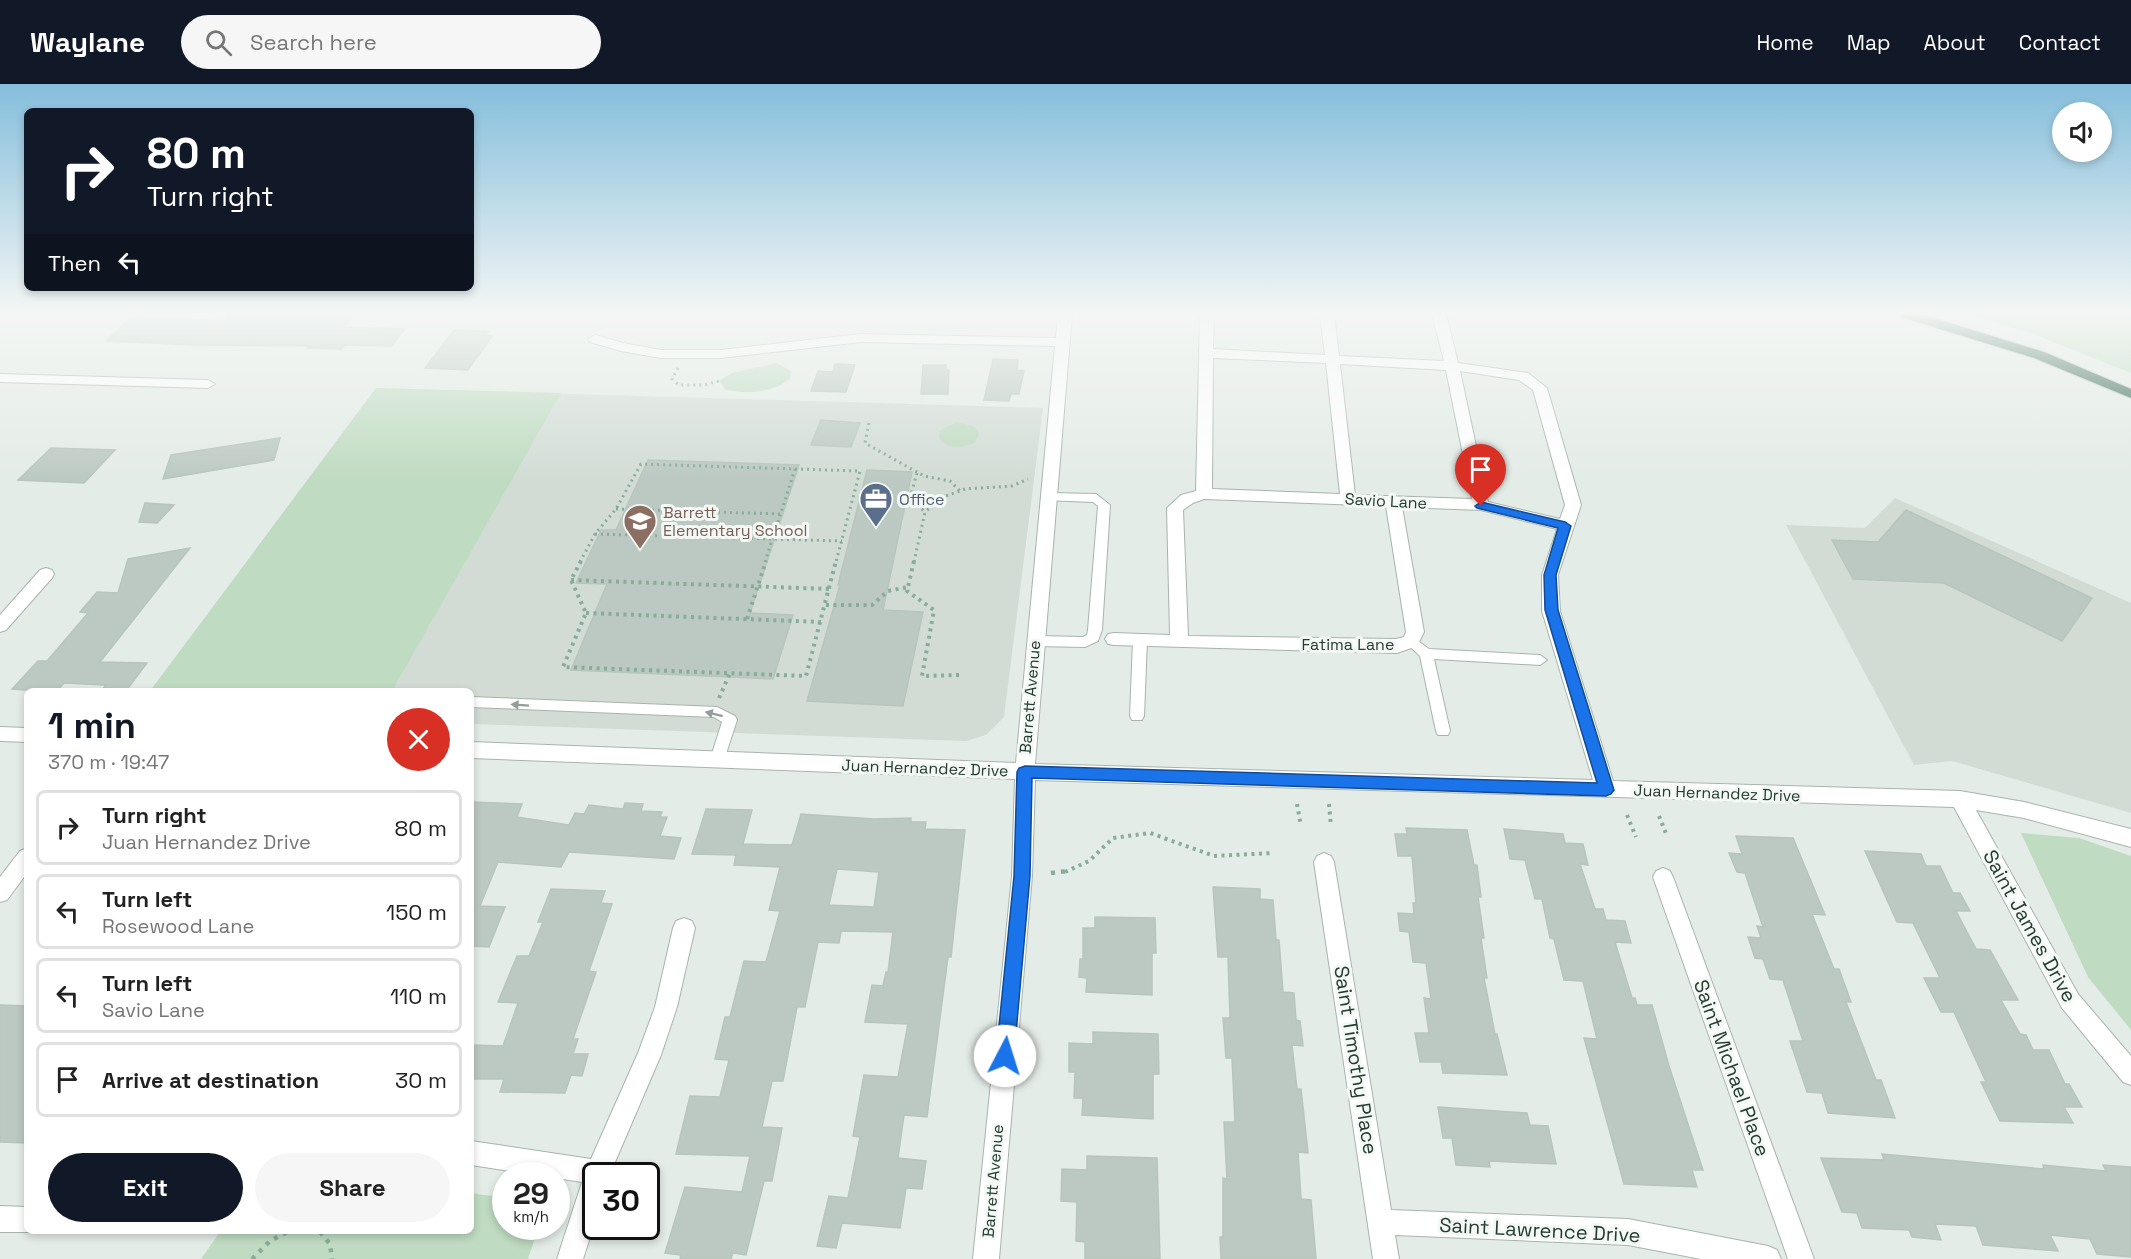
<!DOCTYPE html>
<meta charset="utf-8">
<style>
:root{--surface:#fff;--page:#f6f6f6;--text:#222;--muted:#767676;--line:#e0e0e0;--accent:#111827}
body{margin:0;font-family:"Space Grotesk",sans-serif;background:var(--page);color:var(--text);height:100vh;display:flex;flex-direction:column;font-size:22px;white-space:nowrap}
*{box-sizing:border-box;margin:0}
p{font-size:20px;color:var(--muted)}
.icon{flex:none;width:33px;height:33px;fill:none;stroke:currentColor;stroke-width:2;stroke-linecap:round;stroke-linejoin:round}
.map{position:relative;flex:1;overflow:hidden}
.sheet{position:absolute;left:24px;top:604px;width:450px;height:546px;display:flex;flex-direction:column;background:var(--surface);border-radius:9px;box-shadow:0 3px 9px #0003}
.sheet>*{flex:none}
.guide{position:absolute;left:24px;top:24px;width:450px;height:183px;border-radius:9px;box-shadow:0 3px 9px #0003;background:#111827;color:#fff;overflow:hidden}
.fabs{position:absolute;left:2052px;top:18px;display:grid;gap:12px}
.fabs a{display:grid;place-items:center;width:60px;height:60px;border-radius:50%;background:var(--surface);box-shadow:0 3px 9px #0003;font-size:30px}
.speed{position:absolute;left:492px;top:1078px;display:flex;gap:12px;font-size:30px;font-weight:700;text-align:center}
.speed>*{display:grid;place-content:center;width:78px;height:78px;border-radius:50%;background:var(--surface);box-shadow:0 3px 9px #0003;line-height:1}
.speed small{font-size:15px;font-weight:400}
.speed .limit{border:3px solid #111;border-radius:9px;background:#fff;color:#111}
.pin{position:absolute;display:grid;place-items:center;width:51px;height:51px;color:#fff;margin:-62px -26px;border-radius:50% 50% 50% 0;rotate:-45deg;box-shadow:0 0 6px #0007}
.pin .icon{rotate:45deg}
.me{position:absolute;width:66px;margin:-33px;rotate:5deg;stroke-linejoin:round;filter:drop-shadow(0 0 4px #0008)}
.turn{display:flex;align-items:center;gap:21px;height:126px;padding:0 24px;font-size:27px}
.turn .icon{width:78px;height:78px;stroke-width:2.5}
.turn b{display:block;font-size:42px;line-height:51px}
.then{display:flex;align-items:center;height:57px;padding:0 24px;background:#0003;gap:12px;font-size:22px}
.round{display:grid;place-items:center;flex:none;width:63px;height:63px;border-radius:32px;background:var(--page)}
.head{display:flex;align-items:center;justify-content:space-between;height:102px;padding:0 24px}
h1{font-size:36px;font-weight:700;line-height:45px;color:var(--accent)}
.button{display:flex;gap:12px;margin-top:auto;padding:12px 24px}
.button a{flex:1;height:69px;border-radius:36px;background:var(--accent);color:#fff;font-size:24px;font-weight:700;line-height:69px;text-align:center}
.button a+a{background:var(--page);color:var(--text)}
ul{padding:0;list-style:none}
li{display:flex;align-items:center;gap:18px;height:75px;margin:0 12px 9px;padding:0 12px;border:3px solid var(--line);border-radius:9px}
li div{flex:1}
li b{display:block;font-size:22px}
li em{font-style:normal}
header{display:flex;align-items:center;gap:36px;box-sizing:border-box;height:84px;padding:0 30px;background:var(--accent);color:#fff}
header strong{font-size:28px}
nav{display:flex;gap:33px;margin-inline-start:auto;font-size:21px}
.search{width:420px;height:54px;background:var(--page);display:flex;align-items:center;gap:15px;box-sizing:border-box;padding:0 21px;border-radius:33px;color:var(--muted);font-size:22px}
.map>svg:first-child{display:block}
</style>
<header>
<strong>Waylane</strong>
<div class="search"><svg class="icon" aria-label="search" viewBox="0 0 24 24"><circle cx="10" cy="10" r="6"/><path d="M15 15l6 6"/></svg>Search here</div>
<nav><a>Home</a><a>Map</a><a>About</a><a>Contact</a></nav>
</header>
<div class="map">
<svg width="2131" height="1175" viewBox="0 0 2131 1175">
<rect width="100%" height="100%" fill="#e4ece7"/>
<path fill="#d2dcd5" d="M376 304 1043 324 1004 633 986 651 966 657 471 640V608H150Z
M1895 414 2131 519V729L1952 677 1914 681 1786 441 1865 444Z"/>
<path fill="#bfdbc1" d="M1966 230H2131V289L2031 249Z
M777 279 791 287 790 295C771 309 749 310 726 306L719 297 732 289Z
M376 304 561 309 392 607H150Z
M957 338 975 343 979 350 975 358C963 365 948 366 939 354L940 346Z
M2021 749 2079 754 2131 772V946L2088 893Z
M471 1109 505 1114 506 1143H531L536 1151 528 1175H201L220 1148H471Z"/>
<path fill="#bcc9c2" stroke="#b7c5bc" stroke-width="1.5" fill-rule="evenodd" d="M227 230H354L344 243 405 245 391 262 345 261 342 265 308 264 310 262 197 261 106 257 133 232 227 237Z
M454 246 489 247 484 251 492 252 468 286 425 284Z
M993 275 1018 276 1017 286 1024 287 1019 310H1011L1009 317 984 316Z
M835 280 855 281 846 308 811 307 818 287 833 288Z
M923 281H946V286H949L948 310H921Z
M821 336 860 339 851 363 811 361Z
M280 354 274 376 163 395 171 371Z
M51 364 115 366 84 399 18 396Z
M648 376 799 381 750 529 793 531 773 595 571 586 607 500 576 499 601 446H616Z
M867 386 912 388 883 526 923 528 903 622 807 617 840 501H838Z
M145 419 174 421 157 439 139 438Z
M1906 426 2092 514 2062 557 1944 499 1853 495 1832 456 1878 458Z
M190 464 100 578 147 579 126 607 102 606 106 601 64 599 56 608 12 605 38 577H47L88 529 80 528 97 508 118 509 128 475Z
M471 718 522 720 517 733 569 741 575 729 584 730 589 721 623 725 625 719 643 720 641 727 662 728 660 733H667L660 752 681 754 674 775 569 768 561 783 498 778 480 822 505 823 489 863 471 862Z
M706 725 752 726 743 760 792 761 801 730 874 735 911 734V738H926L925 745 965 746 951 873H948L927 1033 904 1031 898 1074 926 1077 922 1105 906 1104 900 1144 842 1139 836 1164 817 1162 829 1112 848 1114 860 1053 853 1052 864 991 898 993 908 940 865 938 872 901 883 902 886 888H888L893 848 841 847 839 859 818 858 805 923H797L783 997H772L762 1043 782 1044 772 1097H764L746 1171 733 1169 731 1175H680L681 1171 665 1169 685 1103 742 1108 750 1072 676 1070 690 1012 720 1013 729 976 715 975 725 933H730L744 877 766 878 780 827 769 826 780 783 734 781 736 771 692 770ZM837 785 879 788 874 823 829 821Z
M1406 744 1467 746 1474 781H1477L1481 813H1478L1484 854H1481L1487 894H1484L1495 950H1497L1507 991 1443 989 1441 978H1420L1415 949H1429L1424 914 1431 915 1426 879 1413 878 1409 848 1400 847 1398 829 1414 830 1413 819H1416L1412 772H1398L1395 750H1407Z
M1504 745 1563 750 1565 759 1583 760 1588 781 1580 780 1595 825H1603L1606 836 1625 837 1631 859 1615 858 1632 914H1635L1637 921H1652L1669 982 1703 1086H1692L1697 1103 1624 1100 1584 954 1597 955 1583 897 1564 896 1554 855 1550 854 1542 815H1535L1525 776 1510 775Z
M1736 752 1793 754 1825 831 1812 830 1834 885H1839L1851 918H1846L1876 996H1881L1895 1034 1828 1029 1822 1009 1807 1008 1790 957H1803L1783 896 1770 895 1763 875 1755 874 1748 853 1761 854 1757 842 1763 843 1745 789 1737 788 1729 769 1742 770Z
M1865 767 1921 770 1926 782H1940L1953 809H1960L1970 827H1956L1976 865 1990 866 2018 916H2001L2020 950 2026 951 2033 966H2049L2065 1000H2069L2082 1023H2064L2073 1039 2000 1037 1981 998H1986L1954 928H1941L1924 894H1940L1913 839 1897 838Z
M1213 803 1260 805V815L1273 816 1276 856H1279L1283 908 1294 909 1296 936 1300 937 1303 962 1292 961 1297 1005H1301L1308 1069 1298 1068 1301 1115 1311 1116 1316 1175H1221L1220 1153H1223V1094L1227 1095 1224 1038H1235L1232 974H1226L1223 934H1230L1228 873H1218Z
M551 805 605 807 601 819 612 820 589 887 596 888 573 955H578L573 970H588L582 992 571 991 565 1009 500 1008 504 995H471V961L503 962 518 919 498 918 517 872H529L543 838H538Z
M1095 833 1155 834 1156 869H1152V911L1086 908 1087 894 1079 893 1080 875H1083V844H1095Z
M0 921 27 922V1059L0 1058Z
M1093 948 1158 950 1159 990H1153V1035L1082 1031 1083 1014H1074L1075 988H1069V959L1093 960Z
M1438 1023 1527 1029 1530 1041 1548 1042 1556 1080 1489 1077 1490 1083 1456 1081 1452 1054H1443Z
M1882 1070 2044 1085 2043 1081 2106 1087 2103 1081 2131 1083V1173L2097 1170 2090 1155 2050 1151 2058 1167 1983 1161 1976 1142 1935 1140 1941 1156 1912 1153 1909 1146 1862 1144 1857 1129 1842 1128 1821 1074 1884 1076Z
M1087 1072 1157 1074 1160 1175H1085V1158L1076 1157 1077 1118 1061 1117 1062 1085 1087 1086Z"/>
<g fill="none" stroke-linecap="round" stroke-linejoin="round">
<g stroke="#a7b4ad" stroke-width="2">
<path id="lane" d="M1048 409 1096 410 1110 421 1102 546 1098 557 1085 563 1035 562 1028 557 1035 552 1083 553 1087 551 1088 546 1098 422 1093 418 1044 416 1042 413 1044 410Z
M1140 551 1147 556 1144 632 1142 636H1132L1130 632 1133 556Z
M1411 552 1429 565 1540 571 1547 576 1540 581 1434 575 1450 647 1448 651H1438L1436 647 1420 572 1404 557Z
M471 613 717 623 735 632 737 636 724 676 722 680 717 682 712 680 710 676 722 638 714 633 471 623Z"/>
</g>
<g stroke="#a7b4ad" stroke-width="2">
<path id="street" d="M1058 230H1072L1035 680 1593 696 1542 527V491L1557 445 1481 426 1402 423 1424 548 1417 562 1397 569 1114 561 1108 560 1105 555 1108 550 1114 549 1170 551 1167 424 1181 411 1196 407 1200 230H1214L1213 265 1325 271 1320 230H1334L1339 272 1444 277 1432 230H1446L1458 279 1528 289 1547 304 1581 421 1558 491 1560 527 1613 697 1960 707 2024 718 2131 745V763L2024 734 1976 726 2078 910 2131 972V1001L2123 998 2062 924 1954 723 1035 696 1032 792 999 1175H973L1012 792 1015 695 471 674V658L1016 679 1055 262 861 258 721 274H661L621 267 590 258 588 255 595 251 623 259 661 266H721L861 250 1056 254ZM1213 274 1326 279 1340 410 1212 405ZM1340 280 1446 286 1472 415 1355 411ZM1460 287 1519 296 1533 306 1565 421 1560 435 1488 418ZM1204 415 1386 422 1406 548 1404 553 1396 555 1188 552 1183 426 1193 419Z
M0 290 208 296 215 300 208 304 0 298Z
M46 484 52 486 54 490 52 494 6 546 0 548V531L40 486Z
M0 643 27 644V658L0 657Z
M27 764V789L7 816 0 818V793L20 767Z
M1324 769 1331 772 1334 778 1391 1126 1628 1135 1768 1162 1777 1166 1781 1175H1701L1628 1161 1395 1151 1399 1175H1373L1314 778 1317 772Z
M1663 784 1670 787 1673 793 1814 1175H1788L1653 793 1656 787Z
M684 834 692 837 695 844 677 923 661 971 609 1092H596V1135L583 1175H557L582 1098 556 1094V1092H542L471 1081V1057L591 1075 638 969 655 923 673 844 676 837Z
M0 1122 27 1123V1148H30H0Z"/>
</g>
<g stroke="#c2c8c5" stroke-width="2">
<path id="highway" d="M1900 230H1921L2044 268 2131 305V314L2034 274 1901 233Z"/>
</g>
<path stroke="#87ad9a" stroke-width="3" stroke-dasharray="2 4" stroke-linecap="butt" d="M678 284 672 295 679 301H704L719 297
M869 339 865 359 924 392 950 397 960 407
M917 389 910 414 925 428
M616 425 781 430
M595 450 842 457
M580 478 595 450 616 425 641 380 860 387 836 478
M765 478 795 385
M914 478 925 428 943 413 965 405 1012 402 1028 395"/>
<path stroke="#87ad9a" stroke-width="4" stroke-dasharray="3 4.5" stroke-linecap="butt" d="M581 477 571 496 586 529 563 583 806 592 836 477
M914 477 907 507 934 526 922 592 959 591
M571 496 830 505
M826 521H872L888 507 908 503
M586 529 821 538
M747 535 766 477
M719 614 730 589
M1297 720 1301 742
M1329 720 1331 742
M1627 731 1636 753
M1659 732 1667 752
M1065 788 1089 777 1113 754 1150 749 1214 772 1272 769"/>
<path stroke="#87ad9a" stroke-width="4.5" stroke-dasharray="4 6" stroke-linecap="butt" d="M1051 789 1068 787
M320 1148 330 1160 332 1175
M252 1175 270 1157 287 1148"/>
<use href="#lane" fill="#fff" fill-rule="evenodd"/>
<use href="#street" fill="#fff" fill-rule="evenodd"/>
<use href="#highway" fill="#336652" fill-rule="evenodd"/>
</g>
<defs><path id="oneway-solid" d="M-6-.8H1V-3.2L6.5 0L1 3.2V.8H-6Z" transform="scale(1.5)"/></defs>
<g fill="#929e98">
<use href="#oneway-solid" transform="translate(520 621) rotate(-176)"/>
<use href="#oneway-solid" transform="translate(714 630) rotate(-166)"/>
</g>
<linearGradient id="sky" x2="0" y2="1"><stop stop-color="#85bedc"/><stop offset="0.58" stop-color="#f3f6f4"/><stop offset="1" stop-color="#f3f6f4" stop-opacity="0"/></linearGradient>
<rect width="2131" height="395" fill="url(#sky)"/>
<path fill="#1a73e8" stroke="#114b97" stroke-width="1.5" d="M1481 418 1565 438 1571 442 1556 491 1558 526 1614 706 1611 710 1606 712 1032 694 1030 792 1014 972 1011 978 1005 981 999 978 996 972 1014 792 1017 688 1019 684 1025 682 1597 699 1545 526 1544 491 1558 444 1477 424 1475 422Z"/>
<defs>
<g id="office-pin" transform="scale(1.725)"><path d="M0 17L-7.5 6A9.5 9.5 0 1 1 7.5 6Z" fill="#5c6f8a" stroke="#f4f9f6"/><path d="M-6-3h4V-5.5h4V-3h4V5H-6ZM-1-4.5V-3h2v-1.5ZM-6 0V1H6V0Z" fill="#fff"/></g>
<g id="school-pin" transform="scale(1.725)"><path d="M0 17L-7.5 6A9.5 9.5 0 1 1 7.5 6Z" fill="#8d6e63" stroke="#f4f9f6"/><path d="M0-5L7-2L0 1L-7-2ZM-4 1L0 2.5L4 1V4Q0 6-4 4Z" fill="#fff"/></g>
</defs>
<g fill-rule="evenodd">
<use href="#office-pin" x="876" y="415"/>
<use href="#school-pin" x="640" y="437"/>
</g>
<g text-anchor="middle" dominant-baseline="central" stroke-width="6" stroke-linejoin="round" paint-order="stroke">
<g font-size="16" fill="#4e5e75" stroke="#f4f9f6" text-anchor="start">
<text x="899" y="415">Office</text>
</g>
<g font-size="16" fill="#253c31" stroke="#f4f9f6">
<text transform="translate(1386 417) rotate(3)">Savio Lane</text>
<text x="1348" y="560">Fatima Lane</text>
<text transform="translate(1030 613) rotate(-85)">Barrett Avenue</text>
<text transform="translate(925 684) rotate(2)">Juan Hernandez Drive</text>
<text transform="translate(1717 709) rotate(2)">Juan Hernandez Drive</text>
<text transform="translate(993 1097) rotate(-85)">Barrett Avenue</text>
</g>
<g font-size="16" fill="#785e54" stroke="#f4f9f6" text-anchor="start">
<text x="663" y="428">Barrett<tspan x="663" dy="18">Elementary School</tspan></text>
</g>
<g font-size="20" fill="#253c31" stroke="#f4f9f6">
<text transform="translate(2030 842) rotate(61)">Saint James Drive</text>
<text transform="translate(1356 976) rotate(81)">Saint Timothy Place</text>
<text transform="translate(1732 984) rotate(70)">Saint Michael Place</text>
<text transform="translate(1540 1146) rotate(3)">Saint Lawrence Drive</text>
</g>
</g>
</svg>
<div class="fabs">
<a><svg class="icon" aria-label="sound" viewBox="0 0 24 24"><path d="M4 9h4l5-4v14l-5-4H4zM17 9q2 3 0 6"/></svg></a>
</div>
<div class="speed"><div>29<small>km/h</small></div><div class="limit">30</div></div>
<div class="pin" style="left:1481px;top:422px;background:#d93025"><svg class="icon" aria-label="arrive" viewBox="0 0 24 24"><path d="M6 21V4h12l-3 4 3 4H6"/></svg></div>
<svg class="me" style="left:1005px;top:972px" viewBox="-20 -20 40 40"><circle r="19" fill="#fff"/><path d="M0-13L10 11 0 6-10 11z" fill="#1a73e8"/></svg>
<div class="guide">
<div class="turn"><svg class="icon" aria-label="right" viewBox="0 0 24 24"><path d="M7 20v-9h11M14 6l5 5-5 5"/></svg><div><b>80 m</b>Turn right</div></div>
<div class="then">Then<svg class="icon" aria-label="left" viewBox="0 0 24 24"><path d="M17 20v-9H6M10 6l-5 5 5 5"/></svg></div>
</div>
<section class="sheet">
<div class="head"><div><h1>1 min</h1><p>370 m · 19:47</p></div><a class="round" style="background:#d93025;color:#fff"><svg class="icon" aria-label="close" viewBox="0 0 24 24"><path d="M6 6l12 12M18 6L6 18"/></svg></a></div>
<ul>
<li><svg class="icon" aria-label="right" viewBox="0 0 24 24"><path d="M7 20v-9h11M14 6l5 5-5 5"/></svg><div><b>Turn right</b><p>Juan Hernandez Drive</p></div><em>80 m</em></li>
<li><svg class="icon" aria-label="left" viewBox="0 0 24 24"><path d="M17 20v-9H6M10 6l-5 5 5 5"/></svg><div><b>Turn left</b><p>Rosewood Lane</p></div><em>150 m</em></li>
<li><svg class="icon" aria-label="left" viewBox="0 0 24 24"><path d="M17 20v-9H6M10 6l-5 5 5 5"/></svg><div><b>Turn left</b><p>Savio Lane</p></div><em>110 m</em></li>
<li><svg class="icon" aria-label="arrive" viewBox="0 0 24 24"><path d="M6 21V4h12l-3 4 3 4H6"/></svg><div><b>Arrive at destination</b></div><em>30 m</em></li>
</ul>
<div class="button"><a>Exit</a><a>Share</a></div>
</section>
</div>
